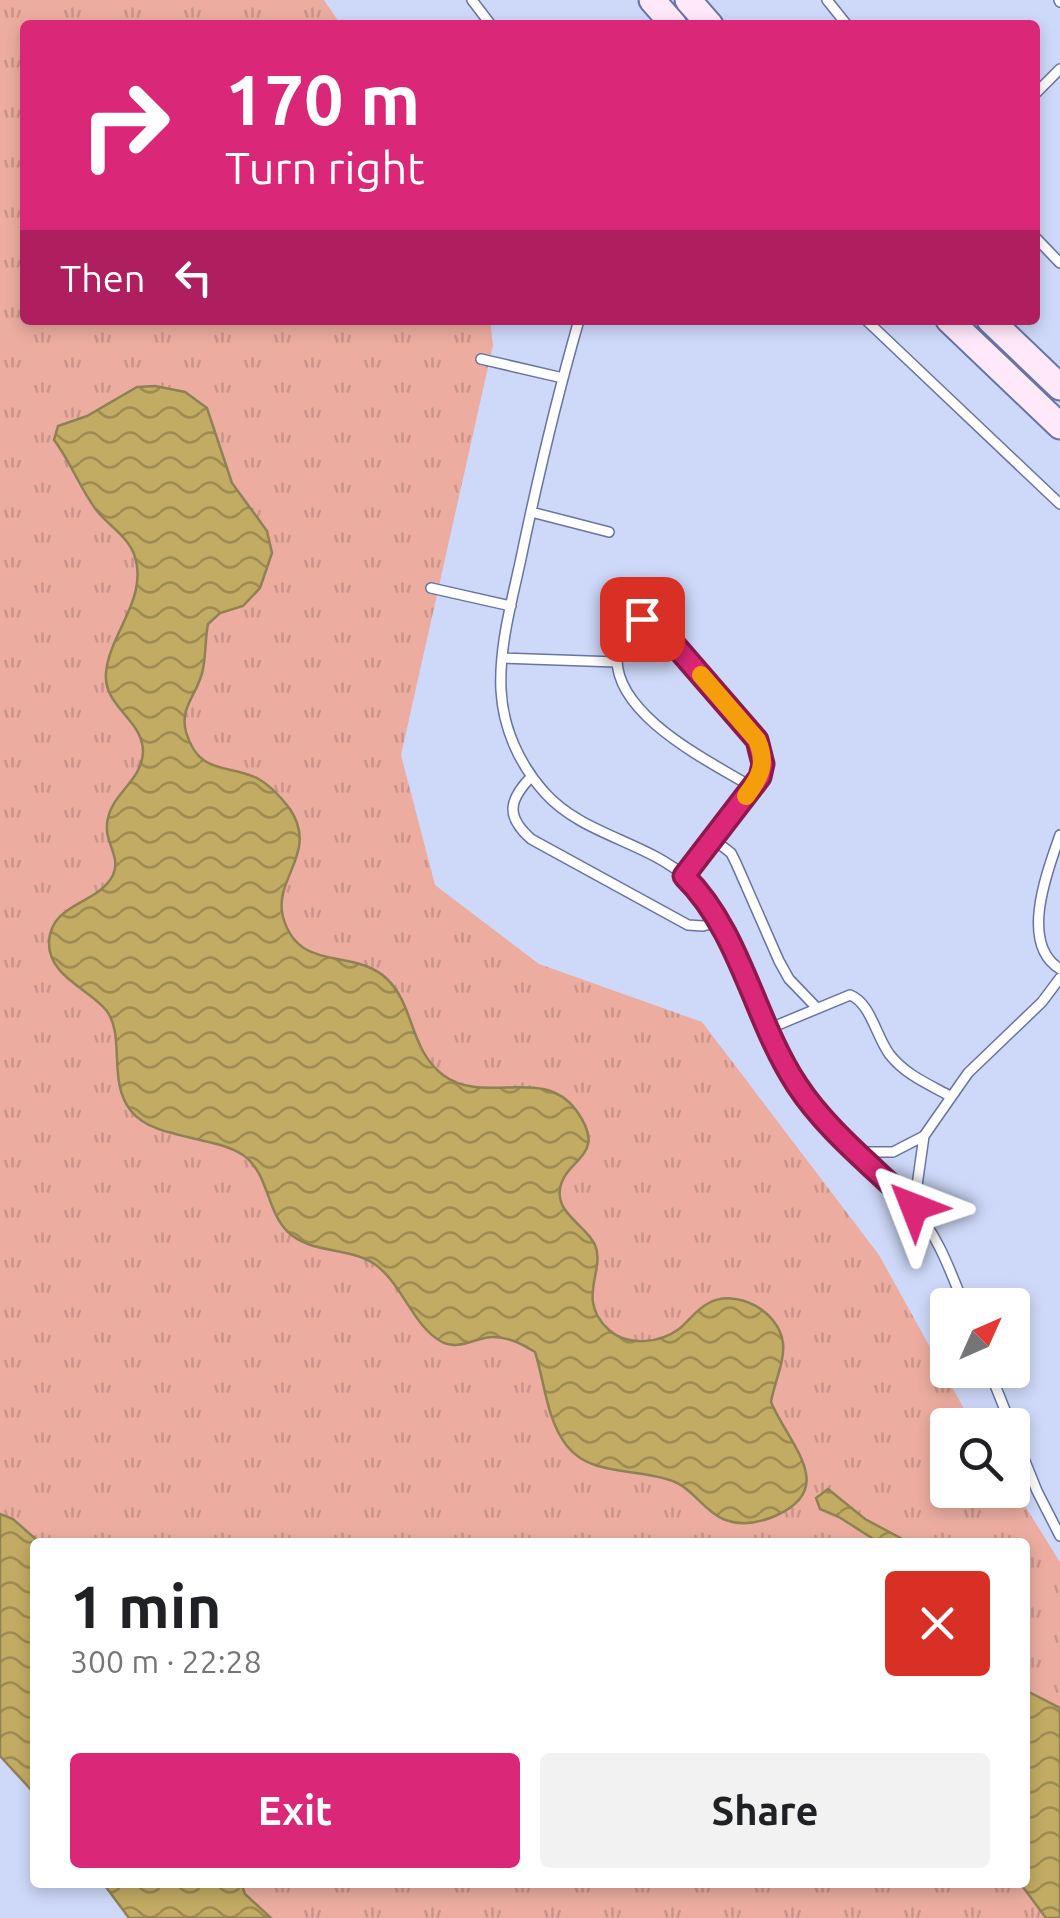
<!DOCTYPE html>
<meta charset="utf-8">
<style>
:root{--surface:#fff;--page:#f2f2f2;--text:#202124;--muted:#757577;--accent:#db2777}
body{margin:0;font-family:Ubuntu,sans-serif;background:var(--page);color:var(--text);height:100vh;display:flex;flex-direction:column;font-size:38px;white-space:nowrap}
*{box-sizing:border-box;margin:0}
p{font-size:32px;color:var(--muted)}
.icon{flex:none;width:55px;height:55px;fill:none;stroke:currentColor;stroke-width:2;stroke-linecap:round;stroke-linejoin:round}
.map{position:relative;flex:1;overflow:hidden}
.sheet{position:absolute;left:30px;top:1538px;width:1000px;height:350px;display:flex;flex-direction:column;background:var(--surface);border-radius:10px;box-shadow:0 5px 15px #0003}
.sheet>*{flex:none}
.top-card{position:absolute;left:20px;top:20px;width:1020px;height:305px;border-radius:10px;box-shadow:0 5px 15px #0003;background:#db2777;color:#fff;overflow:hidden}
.needle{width:65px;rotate:45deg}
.fabs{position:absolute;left:930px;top:1288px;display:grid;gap:20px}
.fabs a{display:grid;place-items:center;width:100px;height:100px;border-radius:10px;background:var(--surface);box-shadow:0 5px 15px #0003;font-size:50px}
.pin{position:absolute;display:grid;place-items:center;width:85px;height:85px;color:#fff;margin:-42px;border-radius:20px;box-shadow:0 5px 15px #0006}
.me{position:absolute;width:110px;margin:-55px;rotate:315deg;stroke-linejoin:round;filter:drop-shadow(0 0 8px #0008)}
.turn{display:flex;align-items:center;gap:35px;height:210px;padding:0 40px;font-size:45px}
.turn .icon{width:130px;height:130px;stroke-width:2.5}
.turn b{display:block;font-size:70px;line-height:85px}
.then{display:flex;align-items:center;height:95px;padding:0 40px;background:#0003;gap:20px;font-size:38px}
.round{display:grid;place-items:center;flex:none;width:105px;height:105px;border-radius:10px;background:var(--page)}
.overview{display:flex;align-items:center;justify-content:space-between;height:170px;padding:0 40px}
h1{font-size:60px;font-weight:700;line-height:75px}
.action{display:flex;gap:20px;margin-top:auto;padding:20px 40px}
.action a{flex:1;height:115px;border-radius:10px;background:var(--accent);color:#fff;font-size:40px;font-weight:700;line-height:115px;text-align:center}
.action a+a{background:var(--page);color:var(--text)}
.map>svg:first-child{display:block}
</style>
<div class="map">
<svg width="1060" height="1918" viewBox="0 0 1060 1918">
<defs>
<pattern id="grass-tufts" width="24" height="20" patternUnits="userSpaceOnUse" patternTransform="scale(2.5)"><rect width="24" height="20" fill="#ecada0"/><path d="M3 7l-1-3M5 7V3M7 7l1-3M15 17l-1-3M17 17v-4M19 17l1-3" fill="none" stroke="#ca948a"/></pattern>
<pattern id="water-waves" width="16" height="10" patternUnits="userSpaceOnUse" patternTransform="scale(2.5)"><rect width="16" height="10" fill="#c2ab63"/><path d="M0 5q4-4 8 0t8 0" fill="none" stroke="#9d8b52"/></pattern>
</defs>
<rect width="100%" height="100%" fill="#ced8f8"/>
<path fill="url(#grass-tufts)" d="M0 0H324L341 25H25V320H490L493 345 401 755 435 885 539 964 702 1022 879 1255 973 1425H948V1490H1012L1013 1487 1060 1562V1918H129L103 1883 1025 1882V1542H35V1794L0 1756Z"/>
<path fill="url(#water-waves)" stroke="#8f8154" stroke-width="2.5" d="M155 386 185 392 207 408 232 483 267 531 272 553 260 588 243 606 220 613 208 624C205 639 206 655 203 669 199 693 179 706 186 732 199 775 226 764 257 778 270 785 281 797 290 809 319 853 273 878 283 917 299 974 354 947 387 979 415 1006 409 1049 443 1075 484 1106 543 1065 576 1110 610 1157 565 1157 560 1189 556 1214 587 1226 595 1245 606 1271 575 1299 609 1330 628 1347 660 1343 679 1329 689 1321 696 1310 707 1304 736 1287 779 1311 783 1343 785 1362 774 1383 771 1402 789 1445 839 1488 775 1516 759 1523 740 1526 723 1519 704 1511 693 1489 675 1482 641 1467 592 1478 567 1446 546 1419 545 1383 535 1352 522 1344 509 1337 493 1337 476 1337 459 1351 442 1342 413 1327 402 1282 373 1263 348 1247 311 1254 288 1232 266 1211 269 1173 243 1155 213 1135 154 1140 131 1111 107 1082 126 1035 106 1010 89 989 48 976 49 942 51 902 98 905 113 875 122 855 102 842 108 818 113 793 142 780 143 752 143 719 103 707 106 673 109 634 148 599 135 557 129 537 109 526 97 511 80 489 71 462 54 440L58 426 87 416 137 387Z
M828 1489 865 1519 908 1542H878L839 1517 820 1509 816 1498Z
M0 1514 13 1519 39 1542H35V1794L0 1756Z
M1025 1690 1060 1708V1918H1046L1020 1883 1025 1882Z
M103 1883H241L245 1894 271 1918H129Z"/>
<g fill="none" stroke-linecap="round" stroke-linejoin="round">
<g stroke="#6774a4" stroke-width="12">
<path id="lane" d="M472 0 491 25
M827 0 847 25
M1059 0 1060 2
M1035 94 1060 69
M1035 237 1060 263
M579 320C556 400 537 481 520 563 511 604 499 648 501 690 503 728 519 764 545 793 583 835 645 841 687 878 735 923 759 1027 796 1085 827 1132 874 1163 911 1205 937 1233 950 1270 964 1305
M866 320 1060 504
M481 359 563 378
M531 512 609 532
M431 588 511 606
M503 658 616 662
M531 777C509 800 505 816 531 839L688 925 703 926 718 922
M1060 835C1047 872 1019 944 1060 969
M713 839 731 853 736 863 779 961 789 979 816 1007
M685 876 752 787C764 771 765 758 757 739L659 628 652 621H632C622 629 618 641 617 655 613 715 709 761 752 787
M768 1029 850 995C871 1003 876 1037 890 1055 906 1075 928 1084 950 1096
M861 1152H893L924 1136
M914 1207 924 1136 968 1073 1042 1002 1060 978
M989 1370 1011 1425
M1012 1429 1037 1491 1060 1536"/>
</g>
<g stroke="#6774a4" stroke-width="29">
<path id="secondary" d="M652 0 674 25
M688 0 710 25
M949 320 1060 426
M990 320 1060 387"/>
</g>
<use href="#lane" stroke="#fff" stroke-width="9"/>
<use href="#secondary" stroke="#fee8fa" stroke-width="25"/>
</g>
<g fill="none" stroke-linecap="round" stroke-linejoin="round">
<g stroke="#8e194d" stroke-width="25">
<path id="route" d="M642 619 660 628 757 740 763 764 760 777 684 876C741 932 754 1020 797 1085 827 1131 875 1168 914 1207"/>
</g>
<use href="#route" stroke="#db2777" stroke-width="18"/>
<path stroke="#f59e0b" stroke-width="18" d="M701 675 757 740C767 763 761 776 746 796"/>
</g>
</svg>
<div class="fabs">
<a><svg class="needle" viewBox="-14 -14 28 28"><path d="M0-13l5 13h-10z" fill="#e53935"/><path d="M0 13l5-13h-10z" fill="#757577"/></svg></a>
<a><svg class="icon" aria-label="search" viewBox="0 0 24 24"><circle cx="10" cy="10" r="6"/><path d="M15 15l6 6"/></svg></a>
</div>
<div class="pin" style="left:642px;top:619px;background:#d93025"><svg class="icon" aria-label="arrive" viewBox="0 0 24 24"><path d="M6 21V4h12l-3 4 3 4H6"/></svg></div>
<svg class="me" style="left:914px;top:1207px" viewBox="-20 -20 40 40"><path d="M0-17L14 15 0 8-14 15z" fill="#db2777" stroke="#fff" stroke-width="4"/></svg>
<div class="top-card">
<div class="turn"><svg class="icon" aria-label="right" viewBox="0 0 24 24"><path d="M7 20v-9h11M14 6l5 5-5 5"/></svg><div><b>170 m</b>Turn right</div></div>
<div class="then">Then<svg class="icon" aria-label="left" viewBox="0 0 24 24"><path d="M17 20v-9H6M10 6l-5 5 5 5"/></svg></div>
</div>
<section class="sheet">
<div class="overview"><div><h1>1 min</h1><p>300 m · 22:28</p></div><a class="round" style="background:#d93025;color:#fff"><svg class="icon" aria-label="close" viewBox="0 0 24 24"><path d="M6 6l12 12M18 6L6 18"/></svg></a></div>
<div class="action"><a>Exit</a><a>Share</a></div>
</section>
</div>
